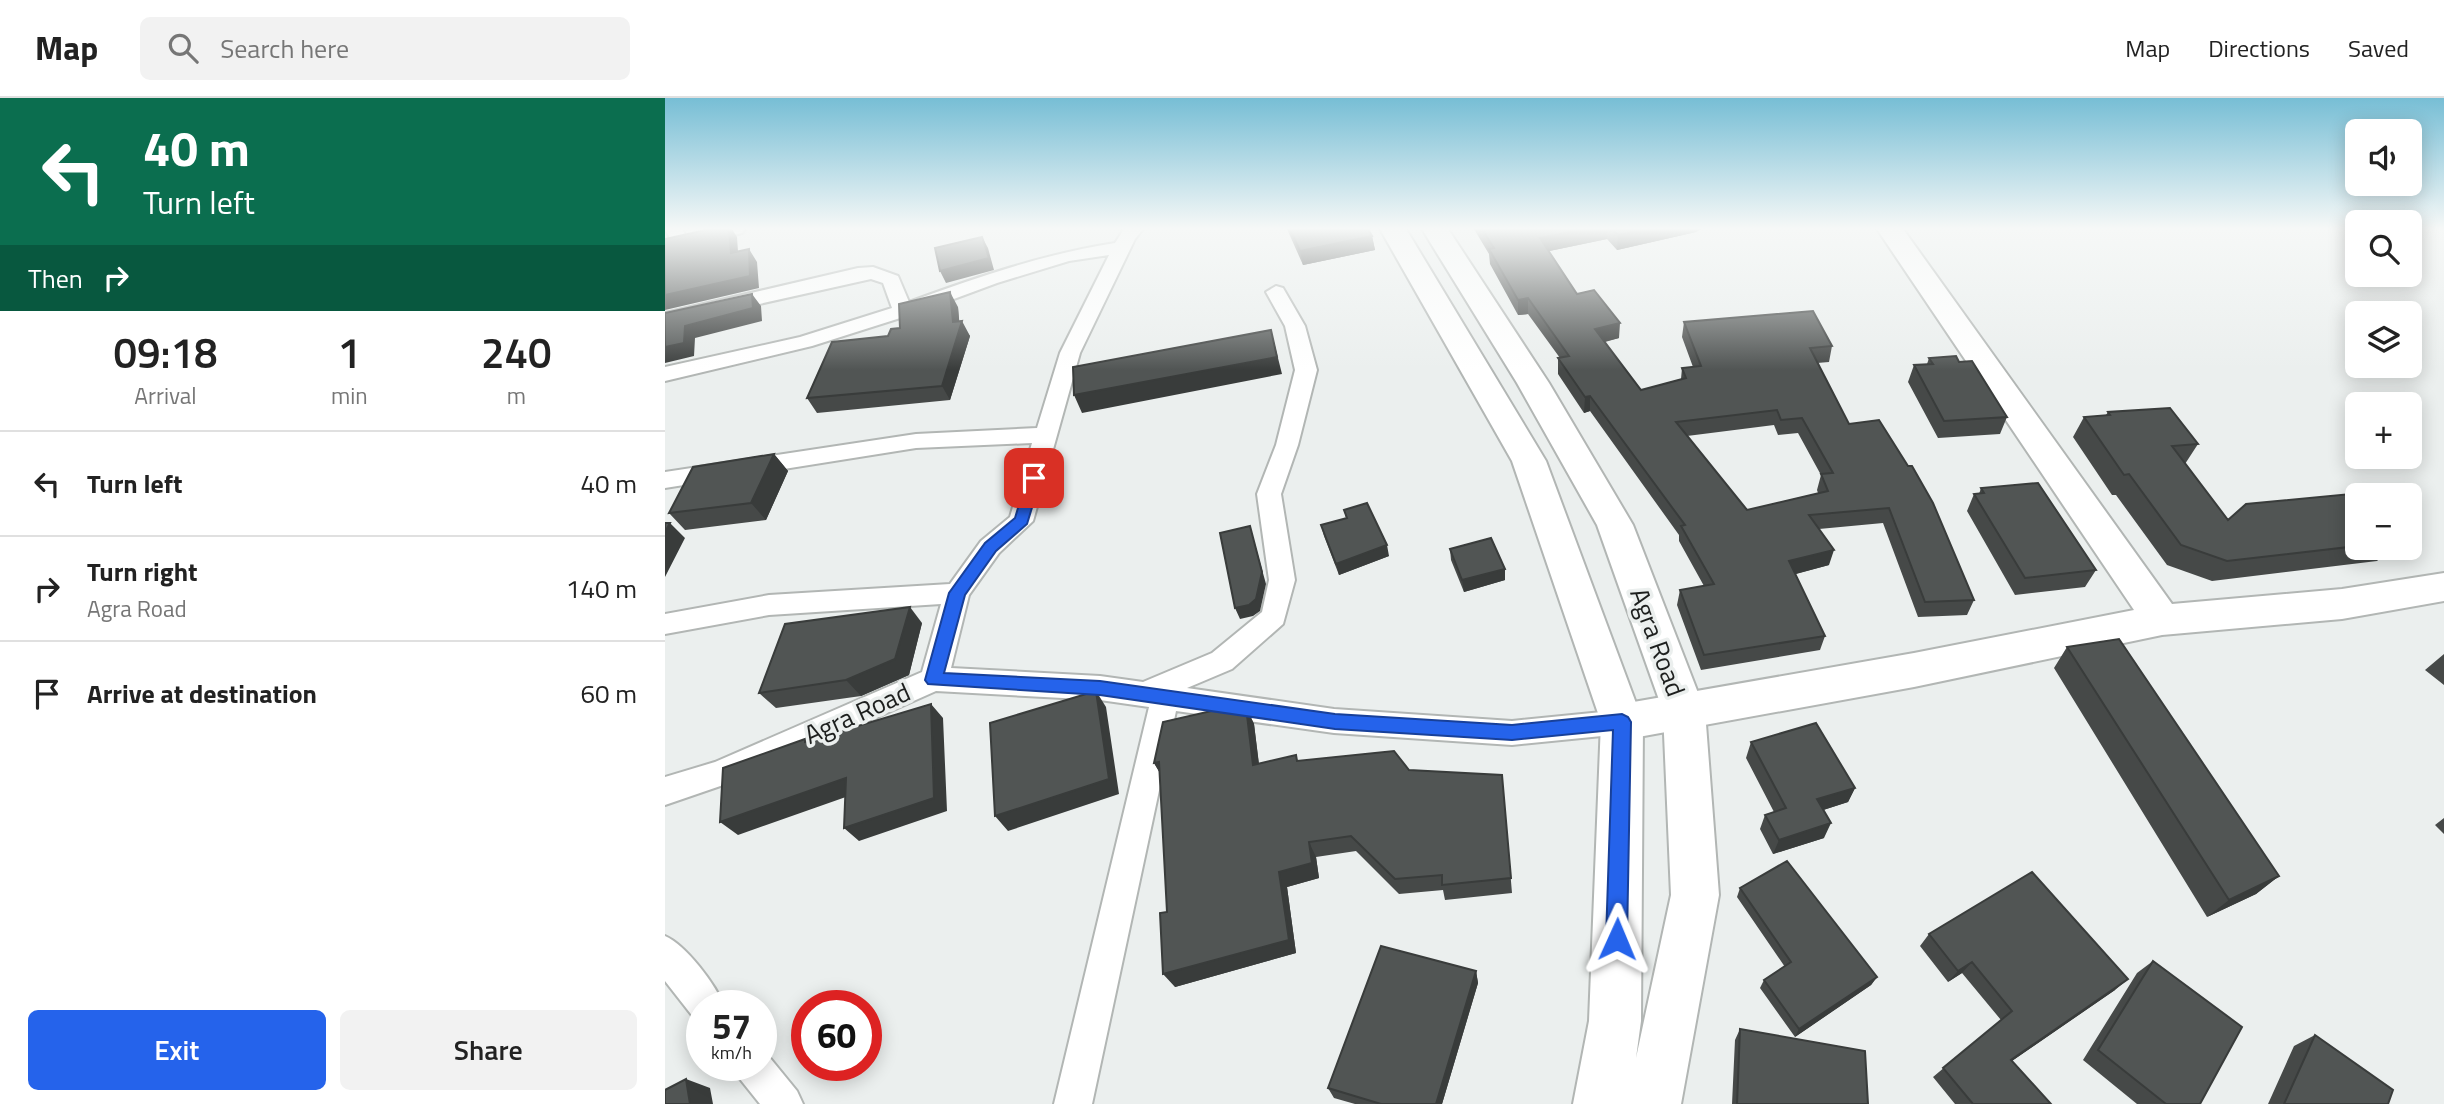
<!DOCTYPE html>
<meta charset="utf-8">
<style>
:root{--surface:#fff;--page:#f2f2f2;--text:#222;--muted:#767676;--line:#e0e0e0;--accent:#2563eb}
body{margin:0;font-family:"Titillium Web",sans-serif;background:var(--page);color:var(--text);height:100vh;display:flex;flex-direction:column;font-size:26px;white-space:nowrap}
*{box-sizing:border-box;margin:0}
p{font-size:23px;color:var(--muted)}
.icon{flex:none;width:38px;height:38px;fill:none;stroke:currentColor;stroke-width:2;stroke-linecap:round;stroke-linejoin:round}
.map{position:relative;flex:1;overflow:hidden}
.panel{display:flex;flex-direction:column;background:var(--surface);width:665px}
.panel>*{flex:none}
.top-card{background:#0b6e4f;color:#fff;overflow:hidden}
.tools{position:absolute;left:1680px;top:21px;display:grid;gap:14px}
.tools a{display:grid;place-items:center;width:77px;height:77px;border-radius:10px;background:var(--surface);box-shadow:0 4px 18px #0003;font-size:35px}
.speed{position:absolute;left:21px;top:892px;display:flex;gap:14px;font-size:35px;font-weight:700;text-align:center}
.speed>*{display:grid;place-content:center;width:91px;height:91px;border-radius:50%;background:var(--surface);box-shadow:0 4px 18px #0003;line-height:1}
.speed small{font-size:18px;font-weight:400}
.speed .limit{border:10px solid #d22;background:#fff;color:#111}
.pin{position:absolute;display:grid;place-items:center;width:60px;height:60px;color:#fff;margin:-30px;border-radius:14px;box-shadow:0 4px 10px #0006}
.me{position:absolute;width:77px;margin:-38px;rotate:1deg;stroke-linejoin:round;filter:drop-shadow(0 0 5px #0008)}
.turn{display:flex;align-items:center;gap:24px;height:147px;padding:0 28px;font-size:32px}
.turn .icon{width:91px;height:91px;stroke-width:2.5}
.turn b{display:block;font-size:49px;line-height:60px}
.then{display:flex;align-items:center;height:66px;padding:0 28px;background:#0003;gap:14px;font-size:26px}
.eta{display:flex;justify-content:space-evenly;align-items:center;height:119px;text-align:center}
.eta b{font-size:42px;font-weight:600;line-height:49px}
.primary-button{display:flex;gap:14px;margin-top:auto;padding:14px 28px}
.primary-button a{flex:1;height:80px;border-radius:10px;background:var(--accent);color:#fff;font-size:28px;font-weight:600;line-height:80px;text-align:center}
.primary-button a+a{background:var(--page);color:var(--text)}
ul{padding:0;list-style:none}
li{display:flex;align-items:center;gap:21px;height:105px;padding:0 28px;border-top:2px solid var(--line)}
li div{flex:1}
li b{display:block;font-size:26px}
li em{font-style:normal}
header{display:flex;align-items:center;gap:42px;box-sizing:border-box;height:98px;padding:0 35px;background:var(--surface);border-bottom:2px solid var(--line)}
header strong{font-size:33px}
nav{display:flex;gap:38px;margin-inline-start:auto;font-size:24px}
.search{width:490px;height:63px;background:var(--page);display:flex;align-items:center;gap:18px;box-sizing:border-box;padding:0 24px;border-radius:10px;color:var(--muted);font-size:26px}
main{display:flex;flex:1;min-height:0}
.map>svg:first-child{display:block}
</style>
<header>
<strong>Map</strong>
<div class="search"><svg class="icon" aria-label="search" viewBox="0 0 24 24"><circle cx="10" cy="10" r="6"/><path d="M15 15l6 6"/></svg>Search here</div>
<nav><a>Map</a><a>Directions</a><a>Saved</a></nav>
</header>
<main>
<section class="panel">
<div class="top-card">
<div class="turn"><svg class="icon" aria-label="left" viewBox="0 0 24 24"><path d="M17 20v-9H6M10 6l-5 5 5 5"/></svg><div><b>40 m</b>Turn left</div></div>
<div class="then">Then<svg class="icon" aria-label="right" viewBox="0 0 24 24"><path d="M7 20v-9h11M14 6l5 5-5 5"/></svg></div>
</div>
<div class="eta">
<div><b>09:18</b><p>Arrival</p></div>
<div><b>1</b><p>min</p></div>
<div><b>240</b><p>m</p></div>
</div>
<ul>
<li><svg class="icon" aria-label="left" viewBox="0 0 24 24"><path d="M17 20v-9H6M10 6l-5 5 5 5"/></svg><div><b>Turn left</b></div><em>40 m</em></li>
<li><svg class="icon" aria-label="right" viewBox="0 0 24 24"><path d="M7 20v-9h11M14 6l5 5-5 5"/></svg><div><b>Turn right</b><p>Agra Road</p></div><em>140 m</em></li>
<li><svg class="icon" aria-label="arrive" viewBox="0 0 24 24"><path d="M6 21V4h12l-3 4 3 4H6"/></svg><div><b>Arrive at destination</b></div><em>60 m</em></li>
</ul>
<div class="primary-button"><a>Exit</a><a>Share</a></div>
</section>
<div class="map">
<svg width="1779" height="1006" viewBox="0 0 1779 1006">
<rect width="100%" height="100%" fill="#ebefee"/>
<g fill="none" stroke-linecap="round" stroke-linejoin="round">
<g stroke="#b2b6b4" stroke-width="4">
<path id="street" d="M0 131H17L22 140 53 131H80L77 135 16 150 10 149Z
M459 131H478L470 141 415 255 368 423 334 455 304 497 286 570 435 578 478 584 547 555 597 514 604 482 592 396 611 347 630 272 620 228 601 194 611 188 618 190 640 228 652 272 633 347 616 396 630 482 618 526 567 571 522 590 669 611 847 623 957 612 967 615 971 624 967 633 957 636 847 647 669 635 511 613 427 1006H389L484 609 435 602 271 593 67 684 0 707V679L50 664 257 574 276 506 104 517 0 536V516L104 497 285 486 316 443 345 419 367 345 251 350 0 390V374L251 336 372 330 395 255 444 157 404 163 332 185 251 215 147 248 0 283V269L135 239 227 210 218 185 206 181 0 227V215L193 170 208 169 233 178 244 204C312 179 379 156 450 145Z
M0 838C21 847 51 887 59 908H37V924L29 920 0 883Z
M96 953 101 955 132 993 138 1006H95L75 981 70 968H96Z"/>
</g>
<g stroke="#b2b6b4" stroke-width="4">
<path id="secondary" d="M1212 131H1238L1507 506 1677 491 1779 475V503L1677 521 1497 537 1249 589 957 642 942 637 936 624 942 611 957 606 1249 555 1469 512Z"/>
</g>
<g stroke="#b2b6b4" stroke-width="4">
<path id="primary" d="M715 131H741L881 363 978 624 976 923 971 960 1006 797 998 613 932 427 852 285 757 131H783L884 285 968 427 1040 613 1054 797 1016 1006H908L924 923 936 624 847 363Z"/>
</g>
<use href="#street" fill="#fff" fill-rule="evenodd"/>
<use href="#secondary" fill="#fff" fill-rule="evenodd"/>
<use href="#primary" fill="#fff" fill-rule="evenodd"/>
</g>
<path fill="#464948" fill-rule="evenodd" d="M622 131H703L707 138 710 152 638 167Z
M809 131H1036L1031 134 952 152 942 141 884 153 912 196 954 240 940 244 976 292 1016 281 1017 270 1028 269 1017 239 1019 224 1167 248 1164 264 1152 265 1184 326 1309 502 1302 517 1253 519 1218 425 1154 431 1164 467 1130 476 1160 538 1155 552 1036 572 1012 507 1015 492 1039 488 1014 443V437L925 313 919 315 893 276V260H895L863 216 853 217 825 166 824 156ZM1109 327 1113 337 1133 335 1156 377 1152 392 1153 395 1082 412 1022 338Z
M293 209 294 224 305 238 285 302 152 315 142 300 223 238 235 230Z
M1264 260 1294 264 1342 319 1335 336 1273 340 1243 284 1249 267 1262 266Z
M1443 314 1533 346 1520 366 1563 422 1692 402V450H1725L1712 463 1547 483 1502 467 1451 397H1447L1408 339 1419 319 1441 317Z
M109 356 123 373 101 422 20 432 4 415Z
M1316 390 1431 472 1420 489 1350 497 1302 413 1309 396H1314Z
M679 412 724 458 674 477 659 438 656 427 681 420Z
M785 451 840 471V482L799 494 786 462Z
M257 525 244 577 196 598 111 610 94 595Z
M1402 549 1614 778 1591 796 1542 819 1389 570Z
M1779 556V587L1760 572Z
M581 609 589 626 594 666 634 663 744 672 837 677 847 795 780 802 778 792 734 796 691 753 651 759 654 780 622 789 631 855 510 889 502 814 495 675 489 665Z
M1086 644 1190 690 1183 704 1158 712 1159 740 1108 756 1095 731 1100 717 1109 714 1081 660Z
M1779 720V736L1770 727Z
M1075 790 1212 879 1206 887 1130 939 1095 890 1099 882 1120 869 1072 799Z
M1264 836 1450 892 1347 963 1386 1006H1290L1268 979 1336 922 1297 875 1283 884 1255 848Z
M1488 863 1535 1006H1472L1418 962 1472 875Z
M811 873 813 885 777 1006H690L669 1000 663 990Z
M1075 931 1203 1006H1067L1070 942Z
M1650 937 1723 1006H1603L1629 948Z"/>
<path fill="#393c3b" d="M64 131H67L72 139 74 168 66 155Z
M920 131H943L942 141 875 155V140Z
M981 131H1036L1031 134 952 152 953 137Z
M707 138 710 152 638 167 635 153Z
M317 139 323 150 329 172 281 185 275 173Z
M84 151 92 164 94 190 0 212V197Z
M285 194 293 209 295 231 297 223 305 238 285 302 277 288 288 224Z
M87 196 96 208 97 223 30 240 29 258 0 265V249L20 228Z
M863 200V216L853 217V202Z
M955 225 954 240 930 246V231Z
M606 232 617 276 417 315 409 297Z
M925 298V313L919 315 920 299Z
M109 356 123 373 101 422 86 405Z
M5 425 20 440 0 479V434Z
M585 428 601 486 595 513 588 518 575 521 570 510Z
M722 447 724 458 674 477 671 466Z
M1169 452 1164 467 1120 479 1124 463Z
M840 471V482L799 494 797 482Z
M245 509 257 525 244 577 196 598 181 582Z
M431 593 441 609 454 696 343 733 330 718Z
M266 606 278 620 282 713 194 743 179 730Z
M581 609 589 626 596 684 588 667Z
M494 664 499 682 489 665Z
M181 680 195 694 73 737 55 724Z
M1190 690 1183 704 1146 716 1152 701Z
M1166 725 1159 740 1108 756 1114 742Z
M644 744 651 759 654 780 622 789 631 855 510 889 498 876 614 774Z
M1614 778 1591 796 1542 819 1564 802Z
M1307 864 1297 875 1283 884 1293 873Z
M811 873 813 885 777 1006H771Z
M1212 879 1206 887 1130 939 1134 931Z
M1463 881 1450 892 1335 971 1346 962Z
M21 981 45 990 48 1006H25Z"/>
<path fill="#515554" stroke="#393c3b" stroke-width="2" fill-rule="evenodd" d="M45 131H64L66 155 84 151 85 178 0 197V141Z
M625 131H703L707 138 635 153Z
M817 131H920L875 140 912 196 929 192 955 225 930 231 976 292 1021 280 1017 270 1036 268 1019 224 1148 213 1167 248 1145 250 1184 326 1214 322 1243 368H1247L1268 405 1309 502 1260 504 1224 410 1144 417 1169 452 1124 463 1160 538 1039 557 1015 492 1049 486 1016 428 1020 427 925 298 920 299 893 260 904 258 863 200 853 202 824 151 829 150ZM1112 312 1116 322 1137 320 1168 375 1156 376 1163 393 1082 412 1011 324Z
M947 131H981L953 137Z
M317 139 324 160 275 173 270 150Z
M285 194 288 224 297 223 277 288 142 300 167 244 223 238 226 231 235 230 234 206Z
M87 196 88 210 20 228 19 245 0 249V215Z
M606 232 612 259 409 297 408 269Z
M1291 258 1294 264 1307 263 1342 319 1279 323 1249 267 1268 266 1264 260Z
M1505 310 1533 346 1507 348 1563 422 1581 406 1686 396 1692 402V448L1562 463 1516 447 1464 376 1459 377 1419 319 1445 317 1443 314Z
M109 356 86 405 4 415 28 369Z
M1373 385 1431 472 1360 480 1309 396 1319 395 1316 390Z
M702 405 722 447 671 466 656 427 682 420 679 412Z
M0 425H5L0 434Z
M585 428 597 474 591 501 584 507 570 510 555 435Z
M826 440 840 471 797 482 785 451Z
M245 509 230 561 181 582 94 595 120 526Z
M1454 541 1614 778 1564 802 1402 549Z
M431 593 444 681 330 718 325 625Z
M266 606 269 700 179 730 181 680 55 724 58 670 140 641V644Z
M568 608 581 609 588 667 631 657 632 663 729 653 744 672 837 677 846 780 777 787V777L730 781 686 738 644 744 647 765 614 774 624 842 498 876 495 815 502 814 494 664 489 665 498 624Z
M1151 625 1190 690 1152 701 1166 725 1114 742 1100 717 1121 710 1086 644Z
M1122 763 1212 879 1134 931 1099 882 1126 864 1075 790Z
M1367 774 1463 881 1346 962 1386 1006H1308L1278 970 1347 913 1307 864 1293 873 1264 836Z
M716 848 811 873 771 1006H716L663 990Z
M1488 863 1577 929 1535 1006H1501L1433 952Z
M1075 931 1200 953 1203 1006H1072Z
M1650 937 1728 992 1723 1006H1619Z
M21 981 25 1006H0V992Z"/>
<linearGradient id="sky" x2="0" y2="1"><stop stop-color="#77bed5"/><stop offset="0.48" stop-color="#f6f8f7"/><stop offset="1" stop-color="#f6f8f7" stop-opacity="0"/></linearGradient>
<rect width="1779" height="272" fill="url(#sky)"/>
<path fill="#2563eb" stroke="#184099" stroke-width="2" d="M369 375 376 380 362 426 331 453 300 497 279 575 435 583 670 616 847 627 957 616 963 619 966 624 962 841 959 848 952 851 944 848 941 841 948 632 847 642 670 631 435 597 263 586 260 582 284 495 320 445 350 420 362 380Z"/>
<g text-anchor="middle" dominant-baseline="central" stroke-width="7" stroke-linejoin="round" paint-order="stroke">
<g font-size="26" fill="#1d1f1e" stroke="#ebefee">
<text transform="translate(993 544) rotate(70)">Agra Road</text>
<text transform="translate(192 615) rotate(-24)">Agra Road</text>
</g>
</g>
</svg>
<div class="tools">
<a><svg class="icon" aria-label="sound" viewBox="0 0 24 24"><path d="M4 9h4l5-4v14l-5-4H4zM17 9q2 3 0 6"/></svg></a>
<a><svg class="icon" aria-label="search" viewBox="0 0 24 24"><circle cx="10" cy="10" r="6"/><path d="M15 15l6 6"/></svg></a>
<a><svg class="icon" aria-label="layers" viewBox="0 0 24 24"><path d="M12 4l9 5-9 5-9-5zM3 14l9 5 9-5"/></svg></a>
<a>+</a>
<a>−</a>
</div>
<div class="speed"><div>57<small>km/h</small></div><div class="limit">60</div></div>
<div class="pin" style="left:369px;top:380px;background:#d93025"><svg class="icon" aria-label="arrive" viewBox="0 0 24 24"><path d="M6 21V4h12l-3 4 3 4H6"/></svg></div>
<svg class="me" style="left:952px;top:841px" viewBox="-20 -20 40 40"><path d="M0-17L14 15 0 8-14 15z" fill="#2563eb" stroke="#fff" stroke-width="4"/></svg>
</div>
</main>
